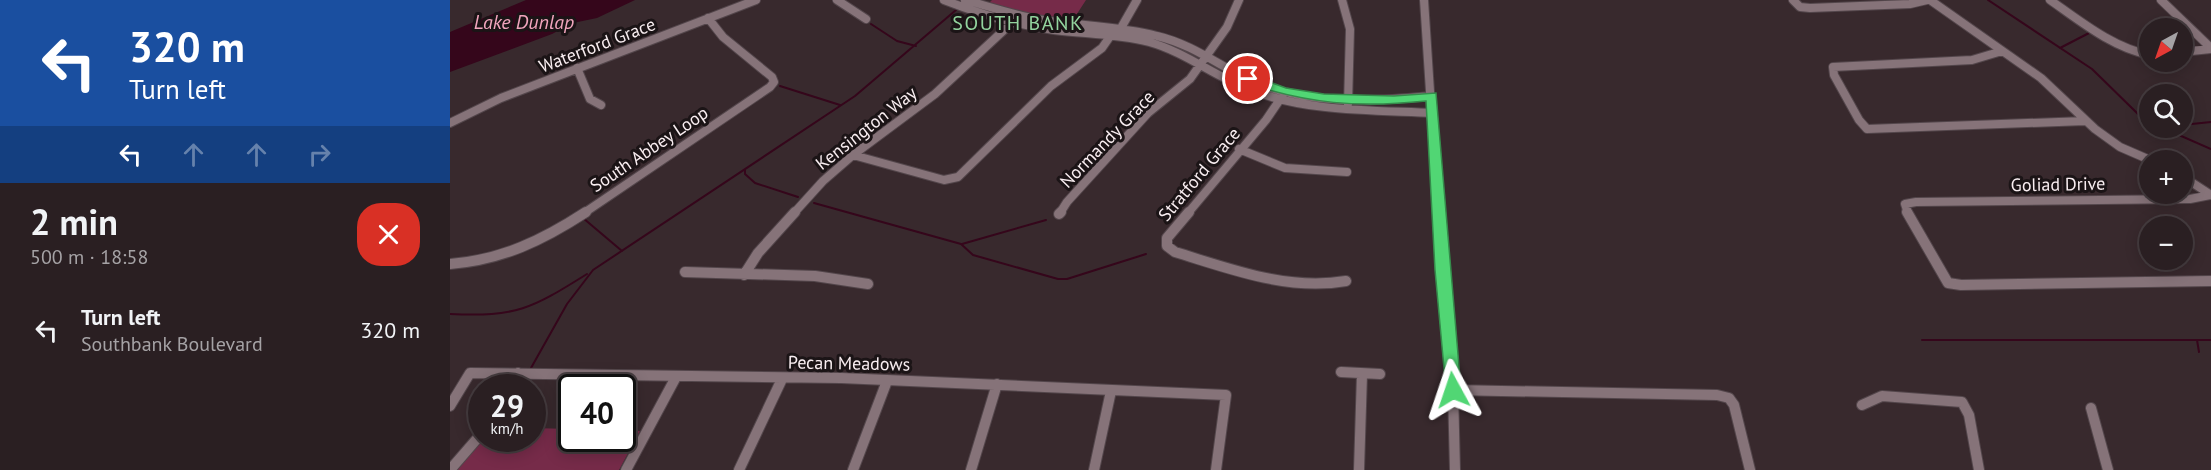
<!DOCTYPE html>
<meta charset="utf-8">
<style>
:root{--surface:#2a1f22;--page:#362c2f;--text:#f1f3f6;--muted:#a5a2a5;--line:#463d40}
body{margin:0;font-family:"PT Sans",sans-serif;background:var(--page);color:var(--text);height:100vh;display:flex;flex-direction:column;font-size:22px;white-space:nowrap}
*{box-sizing:border-box;margin:0}
p{font-size:20px;color:var(--muted)}
.icon{flex:none;width:33px;height:33px;fill:none;stroke:currentColor;stroke-width:2;stroke-linecap:round;stroke-linejoin:round}
.map{position:relative;flex:1;overflow:hidden}
.drawer{display:flex;flex-direction:column;background:var(--surface);width:450px}
.drawer>*{flex:none}
.top-card{background:#1a4fa0;color:#fff;overflow:hidden}
.needle{width:39px;rotate:220deg}
.controls{position:absolute;left:1689px;top:18px;display:grid;gap:12px}
.controls a{display:grid;place-items:center;width:54px;height:54px;border-radius:50%;background:var(--surface);box-shadow:0 3px 15px #0003,0 0 0 2px var(--line);font-size:30px}
.speed{position:absolute;left:18px;top:374px;display:flex;gap:12px;font-size:30px;font-weight:700;text-align:center}
.speed>*{display:grid;place-content:center;width:78px;height:78px;border-radius:50%;background:var(--surface);box-shadow:0 3px 15px #0003,0 0 0 2px var(--line);line-height:1}
.speed small{font-size:15px;font-weight:400}
.speed .limit{border:3px solid #111;border-radius:9px;background:#fff;color:#111}
.pin{position:absolute;display:grid;place-items:center;width:51px;height:51px;color:#fff;margin:-26px;border:3px solid #fff;border-radius:50%;box-shadow:0 2px 6px #0007}
.me{position:absolute;width:66px;margin:-33px;rotate:355deg;stroke-linejoin:round;filter:drop-shadow(0 0 4px #0008)}
.turn{display:flex;align-items:center;gap:21px;height:126px;padding:0 30px;font-size:27px}
.turn .icon{width:78px;height:78px;stroke-width:2.5}
.turn b{display:block;font-size:42px;line-height:51px}
.lanes{display:flex;align-items:center;height:57px;padding:0 30px;background:#0003;justify-content:center;gap:30px;direction:ltr}
.lanes .off{opacity:.35}
.round{display:grid;place-items:center;flex:none;width:63px;height:63px;border-radius:24px;background:var(--page)}
.overview{display:flex;align-items:center;justify-content:space-between;height:102px;padding:0 30px}
h1{font-size:36px;font-weight:700;line-height:45px}
ul{padding:0;list-style:none}
li{display:flex;align-items:center;gap:18px;height:90px;padding:0 30px}
li div{flex:1}
li b{display:block;font-size:22px}
li em{font-style:normal}
main{display:flex;flex:1;min-height:0}
.map>svg:first-child{display:block}
</style>
<main>
<section class="drawer">
<div class="top-card">
<div class="turn"><svg class="icon" aria-label="left" viewBox="0 0 24 24"><path d="M17 20v-9H6M10 6l-5 5 5 5"/></svg><div><b>320 m</b>Turn left</div></div>
<div class="lanes"><svg class="icon" aria-label="left" viewBox="0 0 24 24"><path d="M17 20v-9H6M10 6l-5 5 5 5"/></svg><svg class="icon off" aria-label="ahead" viewBox="0 0 24 24"><path d="M12 20V5M6 11l6-6 6 6"/></svg><svg class="icon off" aria-label="ahead" viewBox="0 0 24 24"><path d="M12 20V5M6 11l6-6 6 6"/></svg><svg class="icon off" aria-label="right" viewBox="0 0 24 24"><path d="M7 20v-9h11M14 6l5 5-5 5"/></svg></div>
</div>
<div class="overview"><div><h1>2 min</h1><p>500 m · 18:58</p></div><a class="round" style="background:#d93025;color:#fff"><svg class="icon" aria-label="close" viewBox="0 0 24 24"><path d="M6 6l12 12M18 6L6 18"/></svg></a></div>
<ul>
<li><svg class="icon" aria-label="left" viewBox="0 0 24 24"><path d="M17 20v-9H6M10 6l-5 5 5 5"/></svg><div><b>Turn left</b><p>Southbank Boulevard</p></div><em>320 m</em></li>
</ul>
</section>
<div class="map">
<svg width="1761" height="470" viewBox="0 0 1761 470">
<rect width="100%" height="100%" fill="#38292d"/>
<path fill="#762b49" d="M542 0H636L623 20 590 16 538 4Z
M83 428 121 429 122 438H172L173 430 190 431 169 470H7L33 438H82Z"/>
<path fill="#35061b" d="M76 0H185L147 18 123 23 102 34 0 72V32Z"/>
<g fill="none" stroke-linecap="round" stroke-linejoin="round">
<path stroke="#35061b" stroke-width="2" d="M1538 0 1642 69 1688 114 1700 121
M421 24 447 41 466 46
M1610 48 1641 32
M330 86 390 105
M1732 125 1761 122
M1713 128 1761 149
M295 170V174L305 183 348 197
M364 203 511 244 523 255 608 279H617L696 254
M133 218 172 251
M512 244 596 220
M0 314C67 317 81 309 137 274
M1472 340H1761
M1747 340 1749 352
M81 368 117 304 143 270 405 96 506 10"/>
<g stroke="#53464b" stroke-width="10">
<path id="minor-far1" d="M387 0 416 19
M494 0C530 14 566 25 604 30 636 34 668 34 699 42 735 52 764 76 798 89 856 112 921 110 983 113
M515 0C537 6 559 13 581 18 623 26 666 25 707 36 741 44 767 64 797 79 853 105 921 102 981 96
M892 0 900 29 898 104
M974 0 988 213
M1343 0 1350 7 1360 8 1460 4 1477 0
M1480 0 1591 78 1645 129 1670 147 1700 160
M1600 0C1630 21 1663 48 1700 55
M1711 0 1761 48
M1552 51 1522 60 1383 67 1384 75 1409 120 1417 129 1635 121
M1732 52 1761 49
M127 68 140 99 151 105
M0 123 51 98 306 0
M789 149 835 168 897 172
M403 155 494 180 508 177 601 86 652 48 661 35 671 28 687 0
M1732 176 1761 195
M134 213 320 87 324 82 322 77 273 37 258 18
M344 213 373 181 403 155 485 94 566 19
M610 213 617 202 698 113 740 79 777 27 789 0
M738 213 816 120 833 95
M1458 213 1455 204 1466 202 1740 199 1761 195"/>
</g>
<g stroke="#53464b" stroke-width="12">
<path id="minor" d="M739 212 717 238V246L725 252C781 269 837 291 896 281
M988 212 1003 390 1005 470
M1457 212 1498 283 1511 285 1761 281
M609 214 611 212
M0 264C52 260 93 240 136 212
M235 272 365 276 418 284
M294 275 308 253 345 212
M891 372 930 374
M60 387 68 373
M1003 390 1267 395 1279 398 1284 405 1300 470
M1412 405 1432 396 1512 402 1519 415 1529 470
M0 406 20 373 391 378 776 395 766 470
M1641 408 1658 470
M0 470 32 433
M176 470 226 377
M289 470 332 379
M403 470 437 381
M521 470 547 384
M644 470 661 391
M909 470 912 374"/>
</g>
<use href="#minor-far1" stroke="#867379" stroke-width="8"/>
<use href="#minor" stroke="#867379" stroke-width="10"/>
</g>
<path fill="#51d674" stroke="#358b4b" stroke-width="1.5" d="M798 74 836 88 874 94 944 96 986 93 1011 390 1009 395 1003 397 998 395 996 390 985 270 976 101C908 108 858 104 793 82L792 79Z"/>
<g text-anchor="middle" dominant-baseline="central" stroke-width="6" stroke-linejoin="round" paint-order="stroke">
<g font-size="18" fill="#f9eef1" stroke="#1b1416">
<text transform="translate(147 45) rotate(-21)">Waterford Grace</text>
<text transform="translate(416 128) rotate(-38)">Kensington Way</text>
<text transform="translate(657 139) rotate(-46)">Normandy Grace</text>
<text transform="translate(199 149) rotate(-34)">South Abbey Loop</text>
<text transform="translate(749 174) rotate(-50)">Stratford Grace</text>
<text transform="translate(1608 184) rotate(-1)">Goliad Drive</text>
<text transform="translate(399 363) rotate(1)">Pecan Meadows</text>
</g>
<g font-size="20" font-style="italic" fill="#f1a5bd" stroke="#1b1416">
<text x="74" y="22">Lake Dunlap</text>
</g>
<g font-size="20" letter-spacing="1.5" fill="#93d49e" stroke="#1b1416">
<text x="568" y="23">SOUTH BANK</text>
</g>
</g>
</svg>
<div class="controls">
<a><svg class="needle" viewBox="-14 -14 28 28"><path d="M0-13l5 13h-10z" fill="#e53935"/><path d="M0 13l5-13h-10z" fill="#a5a2a5"/></svg></a>
<a><svg class="icon" aria-label="search" viewBox="0 0 24 24"><circle cx="10" cy="10" r="6"/><path d="M15 15l6 6"/></svg></a>
<a>+</a>
<a>−</a>
</div>
<div class="speed"><div>29<small>km/h</small></div><div class="limit">40</div></div>
<div class="pin" style="left:798px;top:79px;background:#d93025"><svg class="icon" aria-label="arrive" viewBox="0 0 24 24"><path d="M6 21V4h12l-3 4 3 4H6"/></svg></div>
<svg class="me" style="left:1003px;top:390px" viewBox="-20 -20 40 40"><path d="M0-17L14 15 0 8-14 15z" fill="#51d674" stroke="#fff" stroke-width="4"/></svg>
</div>
</main>
